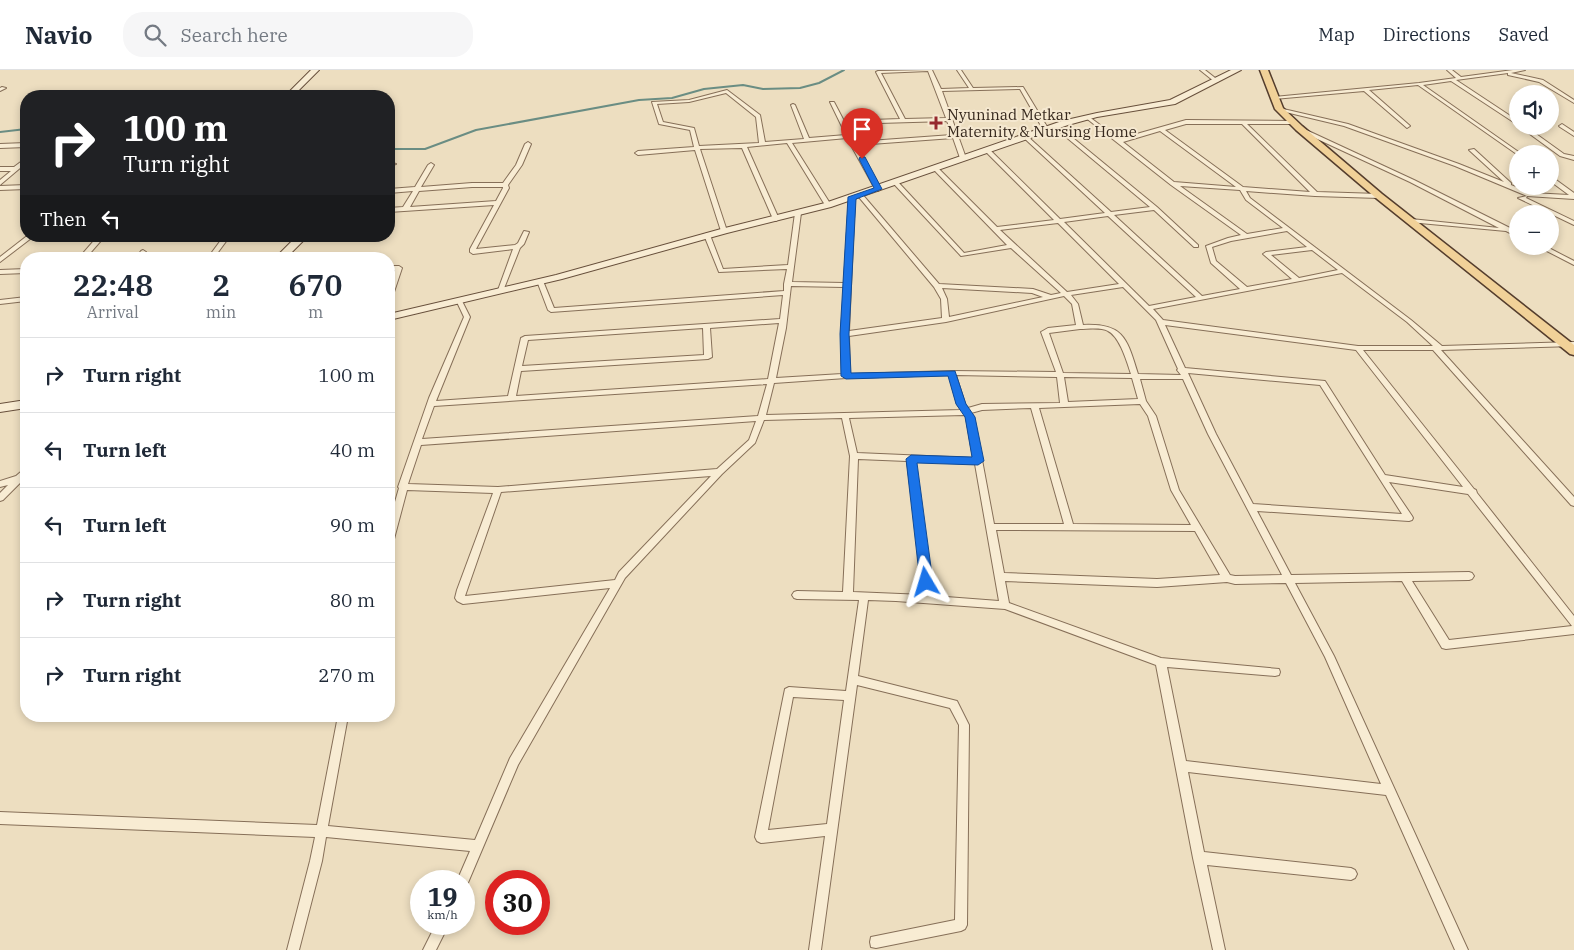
<!DOCTYPE html>
<meta charset="utf-8">
<style>
:root{--surface:#fff;--page:#f6f6f7;--text:#1f2937;--muted:#747a83;--line:#e0e1e3}
body{margin:0;font-family:"IBM Plex Serif",serif;background:var(--page);color:var(--text);height:100vh;display:flex;flex-direction:column;font-size:19px;white-space:nowrap}
*{box-sizing:border-box;margin:0}
p{font-size:16px;color:var(--muted)}
.icon{flex:none;width:28px;height:28px;fill:none;stroke:currentColor;stroke-width:2;stroke-linecap:round;stroke-linejoin:round}
.map{position:relative;flex:1;overflow:hidden}
.sheet{position:absolute;left:20px;top:182px;width:375px;height:470px;display:flex;flex-direction:column;background:var(--surface);border-radius:20px;box-shadow:0 2px 8px #0003}
.sheet>*{flex:none}
.top-card{position:absolute;left:20px;top:20px;width:375px;height:152px;border-radius:20px;box-shadow:0 2px 8px #0003;background:#202124;color:#fff;overflow:hidden}
.tools{position:absolute;left:1509px;top:15px;display:grid;gap:10px}
.tools a{display:grid;place-items:center;width:50px;height:50px;border-radius:50%;background:var(--surface);box-shadow:0 2px 8px #0003;font-size:25px}
.speed{position:absolute;left:410px;top:800px;display:flex;gap:10px;font-size:25px;font-weight:700;text-align:center}
.speed>*{display:grid;place-content:center;width:65px;height:65px;border-radius:50%;background:var(--surface);box-shadow:0 2px 8px #0003;line-height:1}
.speed small{font-size:12px;font-weight:400}
.speed .limit{border:8px solid #d22;background:#fff;color:#111}
.pin{position:absolute;display:grid;place-items:center;width:42px;height:42px;color:#fff;margin:-51px -21px;border-radius:50% 50% 50% 0;rotate:-45deg;box-shadow:0 0 5px #0007}
.pin .icon{rotate:45deg}
.me{position:absolute;width:55px;margin:-28px;rotate:353deg;stroke-linejoin:round;filter:drop-shadow(0 0 4px #0008)}
.turn{display:flex;align-items:center;gap:18px;height:105px;padding:0 20px;font-size:22px}
.turn .icon{width:65px;height:65px;stroke-width:2.5}
.turn b{display:block;font-size:35px;line-height:42px}
.then{display:flex;align-items:center;height:48px;padding:0 20px;background:#0003;gap:10px;font-size:19px}
.eta{display:flex;justify-content:space-evenly;align-items:center;height:85px;text-align:center}
.eta b{font-size:30px;font-weight:600;line-height:35px}
ul{padding:0;list-style:none}
li{display:flex;align-items:center;gap:15px;height:75px;padding:0 20px;border-top:1px solid var(--line)}
li div{flex:1}
li b{display:block;font-size:19px}
li em{font-style:normal}
header{display:flex;align-items:center;gap:30px;box-sizing:border-box;height:70px;padding:0 25px;background:var(--surface);border-bottom:1px solid var(--line)}
header strong{font-size:24px}
nav{display:flex;gap:28px;margin-inline-start:auto;font-size:18px}
.search{width:350px;height:45px;background:var(--page);display:flex;align-items:center;gap:12px;box-sizing:border-box;padding:0 18px;border-radius:20px;color:var(--muted);font-size:19px}
.map>svg:first-child{display:block}
</style>
<header>
<strong>Navio</strong>
<div class="search"><svg class="icon" aria-label="search" viewBox="0 0 24 24"><circle cx="10" cy="10" r="6"/><path d="M15 15l6 6"/></svg>Search here</div>
<nav><a>Map</a><a>Directions</a><a>Saved</a></nav>
</header>
<div class="map">
<svg width="1574" height="880" viewBox="0 0 1574 880">
<rect width="100%" height="100%" fill="#eddec0"/>
<g fill="none" stroke-linecap="round" stroke-linejoin="round">
<path stroke="#6a8d83" stroke-width="2" d="M0 62 26 59
M389 79H425L476 60 639 30 672 28 704 19 743 15 763 19 800 18 819 13 844 0"/>
<g stroke="#866f58" stroke-width="2">
<path id="street" d="M932 0 941 19 969 18 957 0H961L973 18 1023 17 1049 60 1044 61 1020 19 942 21 966 88 963 90 960 88 953 68 857 75 881 119 878 121 875 119 847 68 792 73 831 135 828 137 825 135 787 73 747 77 779 149 776 151 773 149 742 78 700 79 727 161 724 163 721 161 695 80 638 85 635 83 638 81 694 77 690 60 659 54 652 32 689 30 727 20 760 45 765 72 804 69 791 35 793 34 795 35 809 68 846 65 830 32H834L844 51 900 49 876 2 878 1ZM928 1 946 48 905 49 881 3ZM726 23 756 47 759 73 699 76 694 58 663 52 657 34 689 32ZM947 51 952 65 855 72 845 54Z
M1200 0H1205L1219 11 1215 12Z
M1447 0H1452L1461 7 1513 0H1525L1511 3 1543 10 1574 30V33L1539 12 1508 5V3L1456 10 1518 51V55L1451 11 1423 15 1520 83 1518 84V85L1418 15 1369 20 1409 55 1410 56 1407 58 1364 21 1274 29 1272 28 1274 27 1419 13 1456 8Z
M2 17 6 18 0 21V18Z
M1279 38 1348 54 1459 94 1504 112 1469 80 1474 79 1511 113V115L1531 123 1569 125 1550 111V106L1552 107 1574 123V129L1527 126 1526 128 1574 151V155L1518 128 1527 126 1455 96 1344 56 1277 40V39Z
M1088 46 1119 69 1186 50 1294 51 1295 52 1292 54H1247L1317 122 1379 124 1382 126 1379 128 1315 126 1246 121 1250 128 1411 250 1442 276 1574 272V276L1441 280 1574 427V436L1571 435 1433 280H1363L1474 419 1476 420 1477 423 1574 546V564L1446 579 1442 578 1402 511 1295 513 1334 586 1468 880H1455L1386 725 1188 702 1204 782 1351 798 1355 800 1357 804 1355 808 1351 810 1207 795 1225 880H1213L1193 788 1156 595 1005 539 896 531 868 530 858 606 957 631 969 655 967 855 965 859 961 861 876 878 871 877 870 872 871 867 876 866 955 850 959 655 950 638 857 615 821 880H809L825 766 761 773 757 771 755 767 785 619 789 617 846 621 859 530 797 529 794 528 792 525 794 522 797 521 843 522 850 386 842 348 764 350 755 373 722 404 625 508 518 695 467 815 464 817V811H457L470 781 326 767 322 791 299 880H287L310 791 315 767 0 754V742L317 755 338 646H348L328 756 475 770 510 688 610 518 463 534 457 531 455 528 457 520 493 423 407 420 394 469 392 471 389 472V453L399 418 398 417 429 328 464 247 456 230 457 229H461L470 247 436 331 508 326 521 268 525 266 780 249 783 225 551 242 548 240 537 211 540 209 543 211 554 238 784 221V214L787 199 719 202 704 165 707 163 710 165 723 199 788 195 795 143 798 141 801 143 792 212 844 213 849 127 852 125 855 127 849 261 942 248 941 229 934 217 858 126 857 125 860 123 862 124 939 214 1033 219 1051 225 1061 223 1011 178 961 186 893 113 898 112 964 183 1007 175 934 100V98H938L997 157 1054 150 985 81V79H989L1060 149 1105 143 1024 68 1023 67 1026 65 1111 142 1150 137 1054 57V55L1056 54 1157 137 1198 175V177H1194L1154 140 1114 145 1202 226 1240 219 1211 193 1206 176 1228 168 1241 165 1171 115 1086 48V46ZM1186 54H1242L1310 122 1243 117 1165 60ZM1160 61 1236 117 1174 112 1123 72ZM1180 116 1240 120 1246 130 1283 158 1247 164ZM1108 146 1196 227 1149 236 1064 152ZM1058 153 1119 214 1067 222 1000 160ZM1287 161 1307 177 1266 182 1263 184 1292 209 1247 217 1216 191 1212 177 1231 171ZM1312 180 1338 200 1299 208 1271 185ZM1342 203 1407 252 1433 276H1358L1163 250 1153 239ZM791 216 844 217 841 264 842 304 776 308 786 258ZM1123 217 1156 250 1178 299 1177 300 1181 305 1138 304C1127 269 1124 253 1083 255L1078 234 1071 225ZM942 218 1032 223 1043 227 949 247 947 229ZM1064 226 1072 234 1076 255 1048 258 1041 262 1056 302 952 301 850 304 849 266 946 252ZM779 253 768 309 516 326 521 301 708 289 712 287 710 258ZM1165 255 1356 280 1463 417 1385 405 1325 311 1185 298ZM703 258 704 285 522 296 528 270ZM1080 259C1088 259 1101 257 1108 261 1120 267 1127 292 1131 304L1063 303 1049 263ZM1188 303 1320 315 1402 444 1253 434 1216 364ZM949 305 957 334 961 340 766 345 774 313 846 308ZM956 305 1057 307 1060 333 982 334 968 338 965 334ZM1064 307 1132 308 1138 329 1068 332ZM1140 309H1183L1208 364 1282 505 1235 506 1230 505 1179 420 1156 346 1146 331ZM767 314 758 346 422 369 434 336ZM1140 334 1148 346 1171 420 1191 455 1073 454 1039 338ZM1031 338 1064 454H994L974 347 971 343 982 340ZM964 345 966 347 973 388 857 383 849 348ZM756 351 749 370 717 399 498 417 408 414 421 375ZM858 389 907 391 924 525 853 522ZM915 391 975 394 999 531 933 526ZM711 406 619 502 615 510 465 526 501 422ZM1389 412 1468 424 1572 556 1449 570 1412 511 1469 510 1472 509 1474 506 1472 503 1469 502 1291 505 1257 441 1409 451 1412 450 1413 448 1412 446ZM996 460 1195 461 1220 505 1157 509 1004 503ZM1005 511 1157 517 1227 512 1235 514 1286 513 1325 587 1381 714 1186 691 1167 597 1275 606 1279 605 1280 602 1279 599 1161 588 1009 533ZM793 627 844 630 827 754 768 760Z
M1562 54 1574 62V66L1560 57 1559 56Z
M1519 56H1525L1564 84 1574 86V90L1560 86Z
M1300 59H1304L1414 110 1518 162V167L1506 161 1409 152V150L1411 149 1499 158 1410 112 1300 61Z
M528 72 531 74 522 95 508 115 509 118 476 179 515 175 518 173 524 161 529 162 524 174 520 178 503 221H499L498 220 513 179 473 184 470 182V179L494 135 389 142V138L403 137 413 121 389 123V119L415 117 428 95 431 93 434 95 421 117 472 113H503L516 95 525 74ZM472 117H503V118L496 131 410 137 419 121Z
M26 73V77L0 78V74Z
M26 88V93L0 115V110L11 101H0V97H14Z
M389 92 396 94 389 96Z
M26 115V119L0 120V116Z
M27 166H34L0 192V187Z
M98 166H105L85 189H78Z
M224 166H230L213 189H207Z
M1537 176H1545L1574 191V195Z
M143 180 146 182 141 189H135L141 181Z
M389 196H399L402 198 392 228 389 230V219L395 200H389Z
M26 199V203L0 204V200Z
M26 227V231L0 234V230Z
M26 399V407L3 430 0 431V423L8 415 0 417V411L16 406 23 400Z
M436 854H449L436 880H423Z"/>
</g>
<g stroke="#68503c" stroke-width="2">
<path id="secondary" d="M311 0H319L293 26H285Z
M1231 0H1241L1175 34 1097 47 1068 55 831 137 727 163 562 209 389 250V244L556 205 721 159 825 133 1062 51 1097 43 1170 30Z
M297 166H308L285 189H274Z
M26 330V338L0 342V334Z"/>
</g>
<g stroke="#543d2d" stroke-width="3">
<path id="primary" d="M1260 0H1268L1283 38 1302 56 1382 124 1574 275V285L1570 284 1376 128 1296 60 1275 39Z"/>
</g>
<use href="#street" fill="#f8ecd3" fill-rule="evenodd"/>
<use href="#secondary" fill="#f8ecd3" fill-rule="evenodd"/>
<use href="#primary" fill="#f1d198" fill-rule="evenodd"/>
</g>
<path fill="#1a73e8" stroke="#114b97" d="M860 87H865L882 119 856 129 849 264 851 303 955 301 966 334 975 347 984 391 978 395 917 393 933 512 931 515H922L920 512 906 389 911 385 972 387 965 347 956 334 948 306 846 309 841 306 840 264 848 127 874 118 859 89Z"/>
<path fill="#95292e" stroke="#f5e8d0" stroke-width="2" d="M933.5 45.5h5v5h5v5h-5v5h-5v-5h-5v-5h5z"/>
<g text-anchor="middle" dominant-baseline="central" stroke-width="4" stroke-linejoin="round" paint-order="stroke">
<g font-size="15" fill="#36281d" stroke="#f5e8d0" text-anchor="start">
<text x="947" y="44">Nyuninad Metkar<tspan x="947" dy="17">Maternity &amp; Nursing Home</tspan></text>
</g>
</g>
</svg>
<div class="tools">
<a><svg class="icon" aria-label="sound" viewBox="0 0 24 24"><path d="M4 9h4l5-4v14l-5-4H4zM17 9q2 3 0 6"/></svg></a>
<a>+</a>
<a>−</a>
</div>
<div class="speed"><div>19<small>km/h</small></div><div class="limit">30</div></div>
<div class="pin" style="left:862px;top:89px;background:#d93025"><svg class="icon" aria-label="arrive" viewBox="0 0 24 24"><path d="M6 21V4h12l-3 4 3 4H6"/></svg></div>
<svg class="me" style="left:926px;top:512px" viewBox="-20 -20 40 40"><path d="M0-17L14 15 0 8-14 15z" fill="#1a73e8" stroke="#fff" stroke-width="4"/></svg>
<div class="top-card">
<div class="turn"><svg class="icon" aria-label="right" viewBox="0 0 24 24"><path d="M7 20v-9h11M14 6l5 5-5 5"/></svg><div><b>100 m</b>Turn right</div></div>
<div class="then">Then<svg class="icon" aria-label="left" viewBox="0 0 24 24"><path d="M17 20v-9H6M10 6l-5 5 5 5"/></svg></div>
</div>
<section class="sheet">
<div class="eta">
<div><b>22:48</b><p>Arrival</p></div>
<div><b>2</b><p>min</p></div>
<div><b>670</b><p>m</p></div>
</div>
<ul>
<li><svg class="icon" aria-label="right" viewBox="0 0 24 24"><path d="M7 20v-9h11M14 6l5 5-5 5"/></svg><div><b>Turn right</b></div><em>100 m</em></li>
<li><svg class="icon" aria-label="left" viewBox="0 0 24 24"><path d="M17 20v-9H6M10 6l-5 5 5 5"/></svg><div><b>Turn left</b></div><em>40 m</em></li>
<li><svg class="icon" aria-label="left" viewBox="0 0 24 24"><path d="M17 20v-9H6M10 6l-5 5 5 5"/></svg><div><b>Turn left</b></div><em>90 m</em></li>
<li><svg class="icon" aria-label="right" viewBox="0 0 24 24"><path d="M7 20v-9h11M14 6l5 5-5 5"/></svg><div><b>Turn right</b></div><em>80 m</em></li>
<li><svg class="icon" aria-label="right" viewBox="0 0 24 24"><path d="M7 20v-9h11M14 6l5 5-5 5"/></svg><div><b>Turn right</b></div><em>270 m</em></li>
</ul>
</section>
</div>
